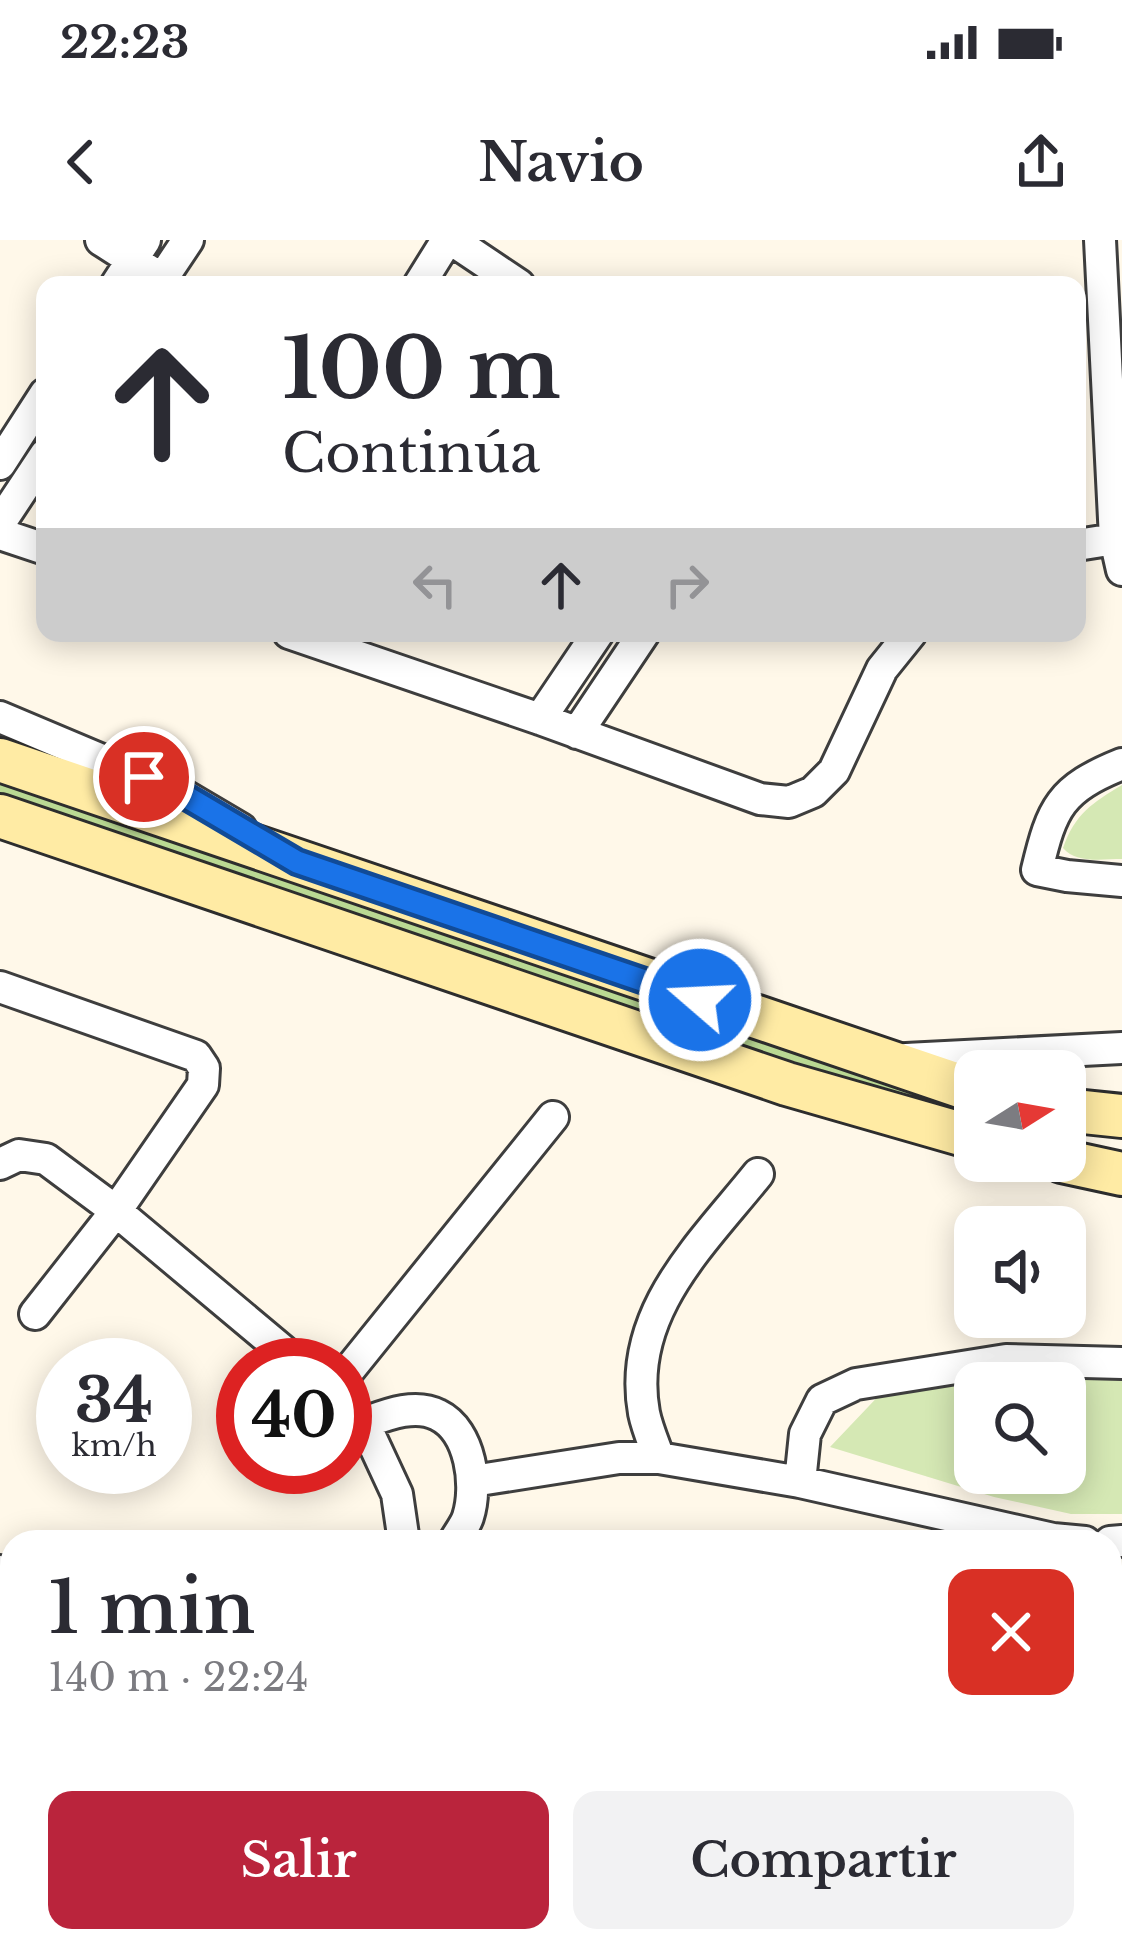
<!DOCTYPE html>
<html lang="es">
<meta charset="utf-8">
<style>
:root{--surface:#fff;--page:#f2f2f3;--text:#2b2b33;--muted:#7c7c81;--accent:#ba243c}
body{margin:0;font-family:"Libre Baskerville",serif;background:var(--page);color:var(--text);height:100vh;display:flex;flex-direction:column;font-size:45px;white-space:nowrap}
*{box-sizing:border-box;margin:0}
p{font-size:39px;color:var(--muted)}
.icon{flex:none;width:66px;height:66px;fill:none;stroke:currentColor;stroke-width:2;stroke-linecap:round;stroke-linejoin:round}
.map{position:relative;flex:1;overflow:hidden}
.panel{position:absolute;left:0px;top:1290px;width:1122px;height:423px;display:flex;flex-direction:column;background:var(--surface);border-radius:36px 36px 0 0;box-shadow:0 6px 30px #0003}
.panel>*{flex:none}
.banner{position:absolute;left:36px;top:36px;width:1050px;height:366px;border-radius:24px;box-shadow:0 6px 30px #0003;background:#fff;color:var(--text);overflow:hidden}
.needle{width:78px;rotate:79deg}
.fabs{position:absolute;left:954px;top:810px;display:grid;gap:24px}
.fabs a{display:grid;place-items:center;width:132px;height:132px;border-radius:24px;background:var(--surface);box-shadow:0 6px 30px #0003;font-size:60px}
.speed{position:absolute;left:36px;top:1098px;display:flex;gap:24px;font-size:60px;font-weight:700;text-align:center}
.speed>*{display:grid;place-content:center;width:156px;height:156px;border-radius:50%;background:var(--surface);box-shadow:0 6px 30px #0003;line-height:1}
.speed small{font-size:30px;font-weight:400}
.speed .limit{border:18px solid #d22;background:#fff;color:#111}
.pin{position:absolute;display:grid;place-items:center;width:102px;height:102px;color:#fff;margin:-51px;border:6px solid #fff;border-radius:50%;box-shadow:0 3px 12px #0007}
.me{position:absolute;width:132px;margin:-66px;rotate:289deg;stroke-linejoin:round;filter:drop-shadow(0 0 9px #0008)}
.turn{display:flex;align-items:center;gap:42px;height:252px;padding:0 48px;font-size:54px}
.turn .icon{width:156px;height:156px;stroke-width:2.5}
.turn b{display:block;font-size:84px;line-height:102px}
.lanes{display:flex;align-items:center;height:114px;padding:0 48px;background:#0003;justify-content:center;gap:60px;direction:ltr}
.lanes .off{opacity:.35}
.round{display:grid;place-items:center;flex:none;width:126px;height:126px;border-radius:24px;background:var(--page)}
.summary{display:flex;align-items:center;justify-content:space-between;height:204px;padding:0 48px}
h1{font-size:72px;font-weight:600;line-height:90px}
.button{display:flex;gap:24px;margin-top:auto;padding:24px 48px}
.button a{flex:1;height:138px;border-radius:24px;background:var(--accent);color:#fff;font-size:48px;font-weight:600;line-height:138px;text-align:center}
.button a+a{background:var(--page);color:var(--text)}
.status{display:flex;justify-content:space-between;align-items:center;height:84px;padding:0 60px;background:var(--surface);direction:ltr}
.status svg{height:33px;fill:currentColor}
header{display:flex;justify-content:space-between;align-items:center;height:156px;padding:0 48px;background:var(--surface);font-size:54px;font-weight:600}
.map>svg:first-child{display:block}
</style>
<div class="status"><b>22:23</b><svg viewBox="0 0 49 12"><path d="M0 12V9h3v3zM5 12V6h3v6zM10 12V3h3v9zM15 12V0h3v12zM26 1h20v11H26zM47 4h2v5h-2z"/></svg></div>
<header><svg class="icon" aria-label="back" viewBox="0 0 24 24"><path d="M15 5l-7 7 7 7"/></svg>Navio<svg class="icon" aria-label="share" viewBox="0 0 24 24"><path d="M12 15V3M7 8l5-5 5 5M5 13v7h14v-7"/></svg></header>
<div class="map">
<svg width="1122" height="1712" viewBox="0 0 1122 1712">
<rect width="100%" height="100%" fill="#fff8e9"/>
<path fill="#d5e8b4" fill-rule="evenodd" d="M1122 545V619C1103 619 1076 624 1063 608 1075 574 1092 563 1122 545Z
M1035 1126 1122 1133V1274H1071L994 1257 830 1207 887 1147ZM975 1143H1065V1233H975Z
M1110 1453 1122 1456V1696L1118 1712H382L384 1701H1110Z"/>
<path fill="#bad993" d="M0 532 975 862V886L0 555Z"/>
<g fill="none" stroke-linecap="round" stroke-linejoin="round">
<g stroke="#3e3e3e" stroke-width="36">
<path id="street" d="M101 0 162 39
M452 0 519 45
M1100 0 1115 299 1122 330
M116 45 145 0
M158 45 188 0
M419 45 447 0
M0 224 45 154
M0 283 45 215
M0 294 45 309
M1077 305 1115 299
M289 393 540 479 760 559 789 562 813 552 834 531 882 429 911 393
M0 477 180 553 241 589
M540 479 598 393
M577 493 644 393
M1122 524C1060 549 1052 567 1037 630L1067 636 1122 641
M0 747 196 816 204 828 203 845 116 971 35 1074
M906 819 1122 808
M0 924 19 915 46 919 116 971 300 1125
M345 1135 553 877
M345 1164 364 1183 397 1254 404 1302
M364 1183C386 1175 415 1163 438 1175 471 1191 478 1246 468 1277 465 1286 458 1294 454 1302
M659 1218C654 1204 647 1188 644 1173 626 1074 701 1005 758 934
M473 1241 619 1218H659L800 1242 1053 1299 1085 1302
M800 1242 805 1194 822 1160 856 1144 1006 1120 1122 1123
M1110 1302 1122 1301
M0 1331 12 1334
M0 1551 12 1553
M280 1712 282 1701
M322 1712 325 1701
M360 1712 362 1701"/>
</g>
<g stroke="#2d2d2d" stroke-width="48">
<path id="secondary" d="M0 520 975 851
M0 576 787 844 975 898
M1065 870 1122 876
M1062 921 1122 934"/>
</g>
<use href="#street" stroke="#fff" stroke-width="30"/>
<use href="#secondary" stroke="#ffeba4" stroke-width="42"/>
</g>
<g fill="none" stroke-linecap="round" stroke-linejoin="round">
<g stroke="#114b97" stroke-width="30">
<path id="route" d="M144 537 180 553 297 622 700 760"/>
</g>
<use href="#route" stroke="#1a73e8" stroke-width="21"/>
</g>
</svg>
<div class="fabs">
<a><svg class="needle" viewBox="-14 -14 28 28"><path d="M0-13l5 13h-10z" fill="#e53935"/><path d="M0 13l5-13h-10z" fill="#7c7c81"/></svg></a>
<a><svg class="icon" aria-label="sound" viewBox="0 0 24 24"><path d="M4 9h4l5-4v14l-5-4H4zM17 9q2 3 0 6"/></svg></a>
<a><svg class="icon" aria-label="search" viewBox="0 0 24 24"><circle cx="10" cy="10" r="6"/><path d="M15 15l6 6"/></svg></a>
</div>
<div class="speed"><div>34<small>km/h</small></div><div class="limit">40</div></div>
<div class="pin" style="left:144px;top:537px;background:#d93025"><svg class="icon" aria-label="arrive" viewBox="0 0 24 24"><path d="M6 21V4h12l-3 4 3 4H6"/></svg></div>
<svg class="me" style="left:700px;top:760px" viewBox="-20 -20 40 40"><circle r="17" fill="#1a73e8" stroke="#fff" stroke-width="3"/><path d="M0-11L8 9 0 5-8 9z" fill="#fff"/></svg>
<div class="banner">
<div class="turn"><svg class="icon" aria-label="ahead" viewBox="0 0 24 24"><path d="M12 20V5M6 11l6-6 6 6"/></svg><div><b>100 m</b>Continúa</div></div>
<div class="lanes"><svg class="icon off" aria-label="left" viewBox="0 0 24 24"><path d="M17 20v-9H6M10 6l-5 5 5 5"/></svg><svg class="icon" aria-label="ahead" viewBox="0 0 24 24"><path d="M12 20V5M6 11l6-6 6 6"/></svg><svg class="icon off" aria-label="right" viewBox="0 0 24 24"><path d="M7 20v-9h11M14 6l5 5-5 5"/></svg></div>
</div>
<section class="panel">
<div class="summary"><div><h1>1 min</h1><p>140 m · 22:24</p></div><a class="round" style="background:#d93025;color:#fff"><svg class="icon" aria-label="close" viewBox="0 0 24 24"><path d="M6 6l12 12M18 6L6 18"/></svg></a></div>
<div class="button"><a>Salir</a><a>Compartir</a></div>
</section>
</div>
